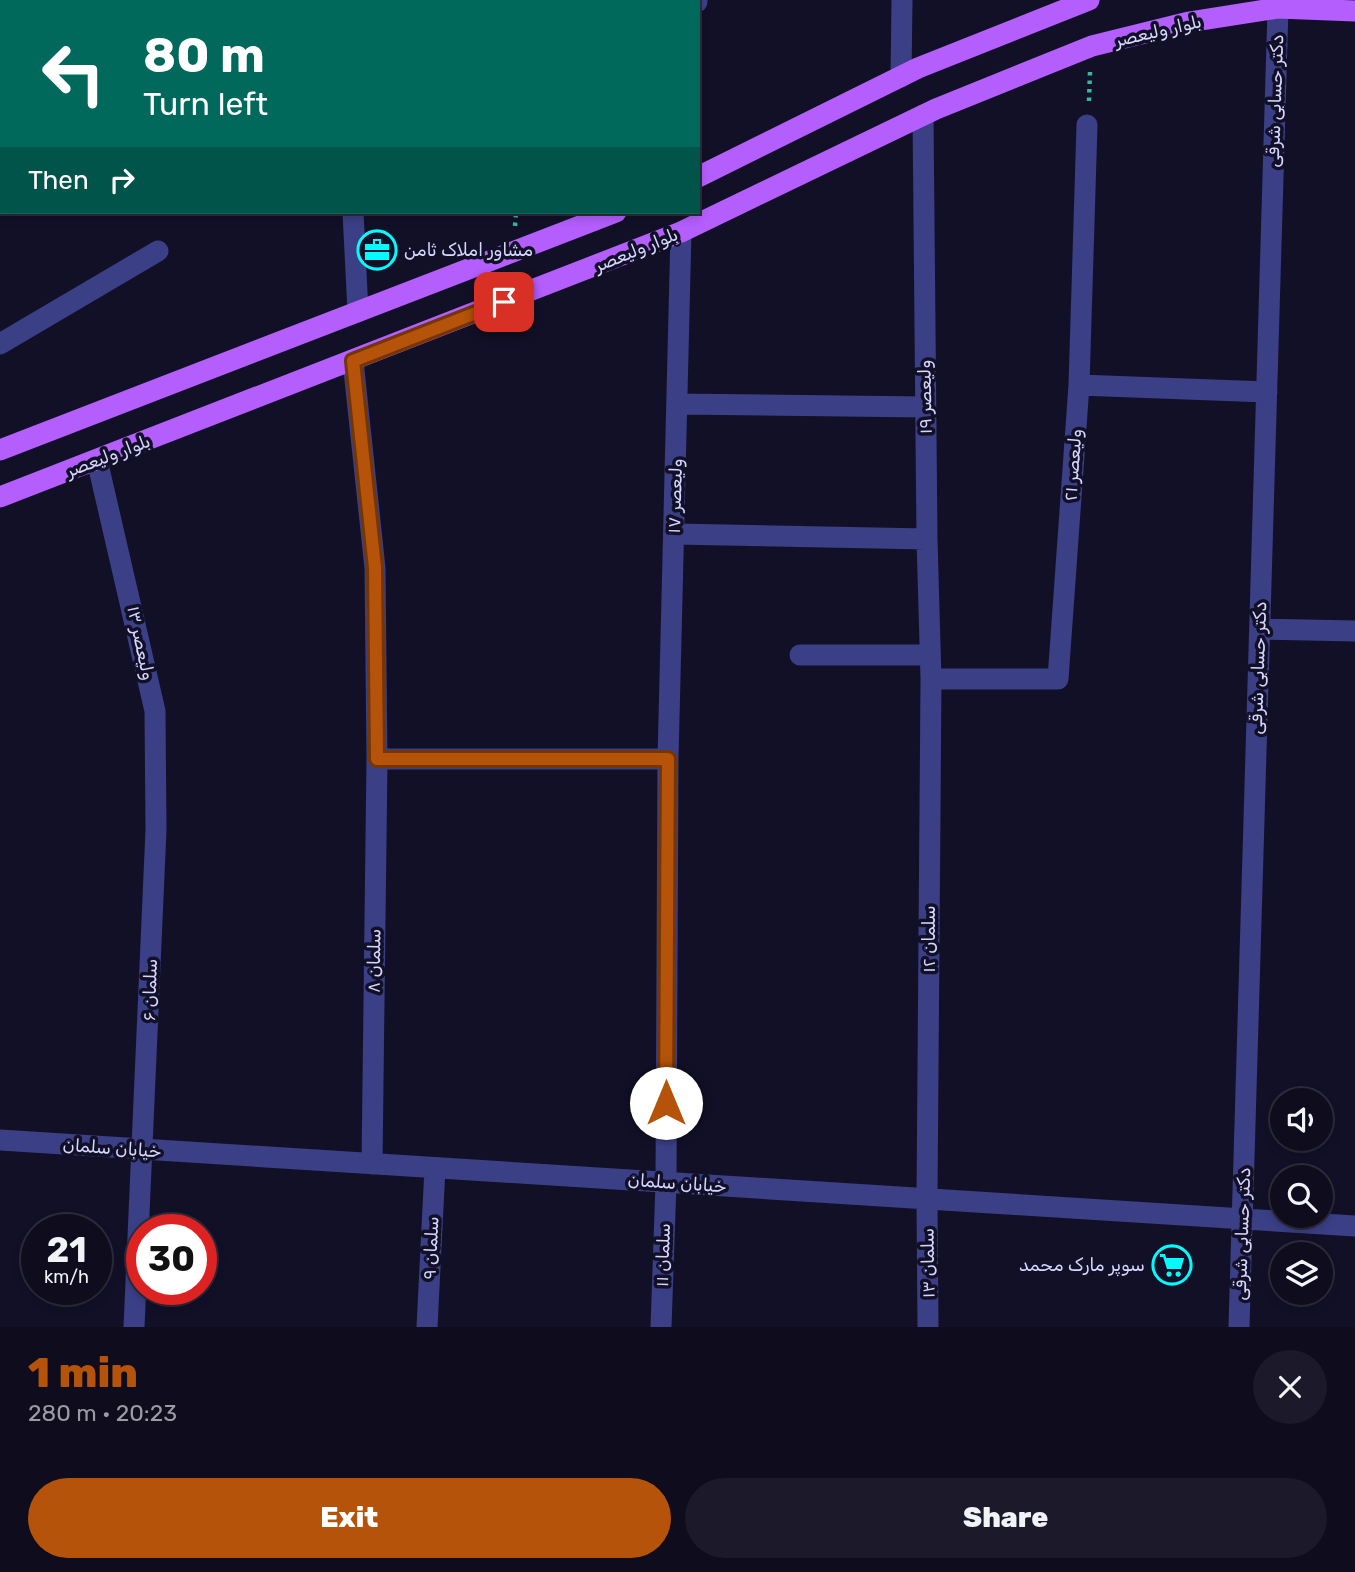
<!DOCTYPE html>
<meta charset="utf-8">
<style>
:root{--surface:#0e0c1d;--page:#1c1a2a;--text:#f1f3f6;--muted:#9b9ba4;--line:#2e2c3b;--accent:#b45309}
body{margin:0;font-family:Rubik,"Noto Naskh Arabic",sans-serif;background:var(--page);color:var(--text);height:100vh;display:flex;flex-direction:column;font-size:26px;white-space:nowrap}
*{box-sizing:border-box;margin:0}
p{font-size:23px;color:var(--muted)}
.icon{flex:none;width:38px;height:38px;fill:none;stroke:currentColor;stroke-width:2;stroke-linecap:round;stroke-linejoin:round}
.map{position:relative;height:1327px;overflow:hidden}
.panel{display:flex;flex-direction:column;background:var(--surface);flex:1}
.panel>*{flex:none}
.hud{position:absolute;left:0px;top:0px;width:700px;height:214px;box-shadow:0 4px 10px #0003,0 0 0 2px var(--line);background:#00695c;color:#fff;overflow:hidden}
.controls{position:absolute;left:1270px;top:1088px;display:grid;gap:14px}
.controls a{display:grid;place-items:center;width:63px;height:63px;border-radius:50%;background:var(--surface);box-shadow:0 4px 10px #0003,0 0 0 2px var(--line);font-size:35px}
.speed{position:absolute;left:21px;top:1214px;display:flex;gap:14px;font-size:35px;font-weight:700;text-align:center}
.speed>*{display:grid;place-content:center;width:91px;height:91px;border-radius:50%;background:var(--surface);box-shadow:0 4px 10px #0003,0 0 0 2px var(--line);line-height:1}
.speed small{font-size:18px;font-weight:400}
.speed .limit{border:10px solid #d22;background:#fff;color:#111}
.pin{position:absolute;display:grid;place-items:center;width:60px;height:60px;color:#fff;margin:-30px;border-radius:14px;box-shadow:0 4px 10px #0006}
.me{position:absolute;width:77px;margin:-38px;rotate:0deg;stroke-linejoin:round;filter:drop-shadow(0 0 5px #0008)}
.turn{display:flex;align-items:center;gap:24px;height:147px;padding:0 28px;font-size:32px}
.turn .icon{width:91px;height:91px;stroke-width:2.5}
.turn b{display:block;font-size:49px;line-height:60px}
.then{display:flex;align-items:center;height:66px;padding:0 28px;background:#0003;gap:14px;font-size:26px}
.round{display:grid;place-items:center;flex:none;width:74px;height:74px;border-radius:37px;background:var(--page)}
.headline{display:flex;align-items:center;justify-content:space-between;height:119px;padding:0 28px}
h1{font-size:42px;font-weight:800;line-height:52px;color:var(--accent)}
.action{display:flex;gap:14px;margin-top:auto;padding:14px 28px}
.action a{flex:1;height:80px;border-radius:42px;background:var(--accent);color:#fff;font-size:28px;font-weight:800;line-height:80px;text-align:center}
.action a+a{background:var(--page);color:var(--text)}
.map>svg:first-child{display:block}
</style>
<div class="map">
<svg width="1355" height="1327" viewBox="0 0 1355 1327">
<rect width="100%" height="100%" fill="#121027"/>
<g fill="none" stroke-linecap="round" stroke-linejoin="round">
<path stroke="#30b9a4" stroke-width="4.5" stroke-dasharray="3.5 5" stroke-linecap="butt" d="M525 2V0
M1089 101 1090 72
M515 226 516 212"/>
<path stroke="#3b3f86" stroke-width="21" d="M363 2V0
M697 2V0
M901 77 902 0
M0 109H2
M923 115 927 539 931 679 927 1199 928 1327
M353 212 358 312
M0 344 158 251
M353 361 375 568 377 759 372 1164
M1079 385 1267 392
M677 404 926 407
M97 460 155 711 156 830 134 1327
M674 534 927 539
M1260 629 1355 631
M800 655H930
M931 679H1058L1079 385 1087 125
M377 759H668
M0 1140 1355 1226
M427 1327 435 1168
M661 1327 666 1183 668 759 681 232
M1239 1327 1278 8"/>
<path stroke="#b45efe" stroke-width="21" d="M698 177 918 68 1089 0
M0 450 616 212
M0 497 681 232 936 109 1092 46 1189 22 1278 8 1355 11"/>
</g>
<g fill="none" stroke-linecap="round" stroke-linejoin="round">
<g stroke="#753606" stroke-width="18">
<path id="route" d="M504 302 353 361 375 568 377 759H668L666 1103"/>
</g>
<use href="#route" stroke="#b45309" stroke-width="12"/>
</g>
<defs>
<g id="office-ring" transform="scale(2.0125)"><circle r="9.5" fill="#121027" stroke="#04fbfd" stroke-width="1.5"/><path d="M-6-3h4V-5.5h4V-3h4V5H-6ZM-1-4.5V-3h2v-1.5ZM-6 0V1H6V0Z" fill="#04fbfd"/></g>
<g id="supermarket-ring" transform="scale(2.0125)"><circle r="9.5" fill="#121027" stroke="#04fbfd" stroke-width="1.5"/><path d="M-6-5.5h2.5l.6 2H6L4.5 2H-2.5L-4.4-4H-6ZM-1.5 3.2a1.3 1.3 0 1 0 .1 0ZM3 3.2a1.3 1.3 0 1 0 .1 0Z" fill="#04fbfd"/></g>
</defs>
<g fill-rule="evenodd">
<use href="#office-ring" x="377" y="250"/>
<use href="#supermarket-ring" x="1172" y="1265"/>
</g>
<g text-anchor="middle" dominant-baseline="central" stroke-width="7" stroke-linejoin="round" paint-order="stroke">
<g font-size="18" fill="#d7d6ff" stroke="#121027">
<text transform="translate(1158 31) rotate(-13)">بلوار ولیعصر</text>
<text transform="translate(1275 101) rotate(-88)">دکتر حسابی شرقی</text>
<text transform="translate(636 250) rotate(-22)">بلوار ولیعصر</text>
<text transform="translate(925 397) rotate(-91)">ولیعصر ۱۹</text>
<text transform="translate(108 456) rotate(-21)">بلوار ولیعصر</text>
<text transform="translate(1073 465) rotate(-86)">ولیعصر ۲۱</text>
<text transform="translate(675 496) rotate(-88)">ولیعصر ۱۷</text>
<text transform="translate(141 643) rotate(78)">ولیعصر ۱۳</text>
<text transform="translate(1258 668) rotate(-88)">دکتر حسابی شرقی</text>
<text transform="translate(929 939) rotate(-90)">سلمان ۱۲</text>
<text transform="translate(374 961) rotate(-89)">سلمان ۸</text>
<text transform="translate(150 990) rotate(-88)">سلمان ۶</text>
<text transform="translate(112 1148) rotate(4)">خیابان سلمان</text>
<text transform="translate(677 1183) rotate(4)">خیابان سلمان</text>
<text transform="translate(1242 1234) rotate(-88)">دکتر حسابی شرقی</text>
<text transform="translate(431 1248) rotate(-87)">سلمان ۹</text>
<text transform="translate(663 1255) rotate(-88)">سلمان ۱۱</text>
<text transform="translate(928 1263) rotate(-91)">سلمان ۱۳</text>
</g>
<g font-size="18" fill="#d7d6ff" stroke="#121027" text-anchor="start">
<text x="404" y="250">مشاور املاک ثامن</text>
<text x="1145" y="1265" text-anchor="end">سوپر مارک محمد</text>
</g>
</g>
</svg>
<div class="controls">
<a><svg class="icon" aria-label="sound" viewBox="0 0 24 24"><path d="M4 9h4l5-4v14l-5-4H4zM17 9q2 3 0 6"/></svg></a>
<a><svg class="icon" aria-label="search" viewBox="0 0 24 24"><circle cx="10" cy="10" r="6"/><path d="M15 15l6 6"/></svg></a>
<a><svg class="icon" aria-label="layers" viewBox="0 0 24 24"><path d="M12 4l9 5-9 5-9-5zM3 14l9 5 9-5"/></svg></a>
</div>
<div class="speed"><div>21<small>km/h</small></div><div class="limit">30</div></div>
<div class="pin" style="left:504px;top:302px;background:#d93025"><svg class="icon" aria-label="arrive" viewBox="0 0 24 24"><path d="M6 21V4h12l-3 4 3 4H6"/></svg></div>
<svg class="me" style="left:666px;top:1103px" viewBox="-20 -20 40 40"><circle r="19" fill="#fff"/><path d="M0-13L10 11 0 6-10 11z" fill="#b45309"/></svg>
<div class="hud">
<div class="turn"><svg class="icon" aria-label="left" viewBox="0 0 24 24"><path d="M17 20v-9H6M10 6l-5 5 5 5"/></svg><div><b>80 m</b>Turn left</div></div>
<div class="then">Then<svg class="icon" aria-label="right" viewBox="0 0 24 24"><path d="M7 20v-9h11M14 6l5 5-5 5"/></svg></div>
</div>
</div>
<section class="panel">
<div class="headline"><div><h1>1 min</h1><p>280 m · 20:23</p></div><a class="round"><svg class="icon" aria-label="close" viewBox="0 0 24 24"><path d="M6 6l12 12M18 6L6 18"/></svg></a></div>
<div class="action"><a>Exit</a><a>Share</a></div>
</section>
